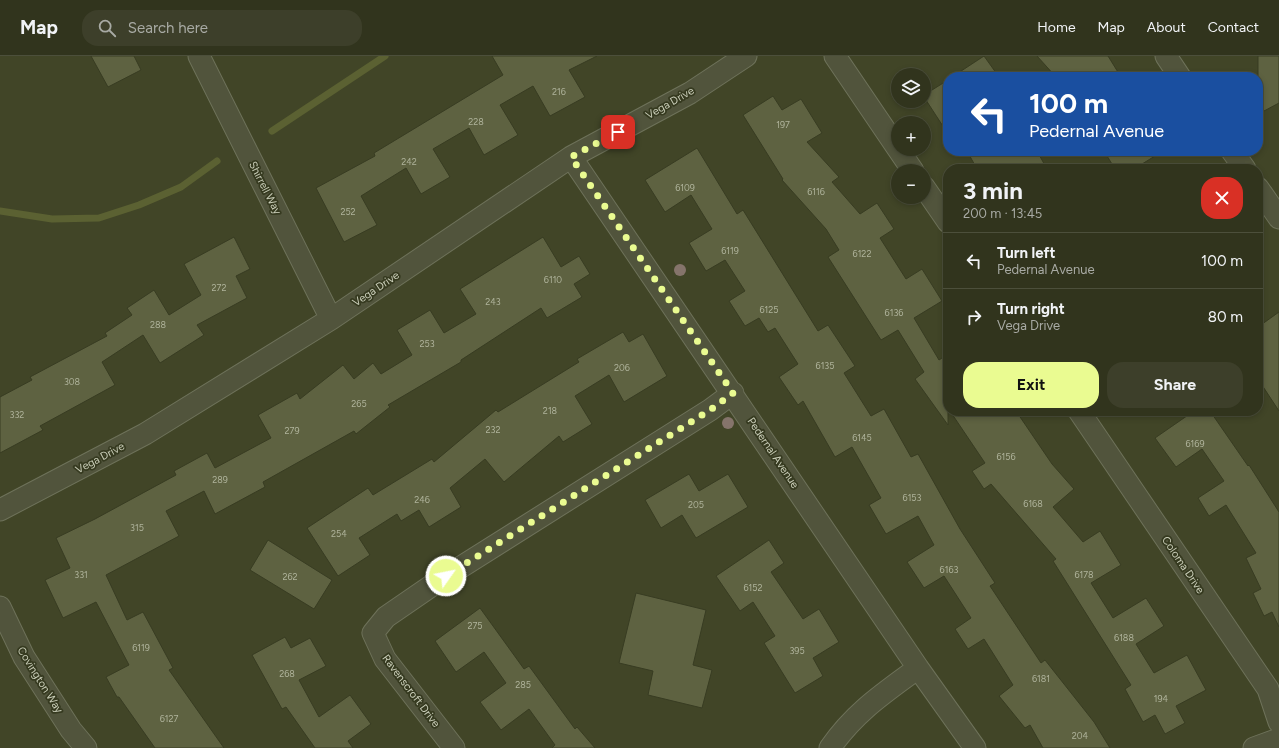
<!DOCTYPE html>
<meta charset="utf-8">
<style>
:root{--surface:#31341d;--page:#3d3f2a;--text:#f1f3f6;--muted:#a8aaa4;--line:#4c4f3b;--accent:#eafb91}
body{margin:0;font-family:Figtree,sans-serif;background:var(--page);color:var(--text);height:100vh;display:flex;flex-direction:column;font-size:15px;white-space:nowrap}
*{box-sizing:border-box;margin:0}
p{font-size:13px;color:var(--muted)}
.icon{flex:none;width:22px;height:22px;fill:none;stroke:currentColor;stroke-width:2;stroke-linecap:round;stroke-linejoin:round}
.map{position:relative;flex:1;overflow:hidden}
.sheet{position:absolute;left:943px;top:108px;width:320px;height:252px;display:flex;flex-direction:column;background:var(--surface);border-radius:16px;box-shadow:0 2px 6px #0003,0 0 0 1px var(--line)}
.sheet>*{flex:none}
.banner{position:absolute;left:943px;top:16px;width:320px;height:84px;border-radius:16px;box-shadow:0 2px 6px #0003,0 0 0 1px var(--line);background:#1a4fa0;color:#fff;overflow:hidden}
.fabs{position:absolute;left:891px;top:12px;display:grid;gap:8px}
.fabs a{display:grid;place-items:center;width:40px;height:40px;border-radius:50%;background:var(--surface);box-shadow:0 2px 6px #0003,0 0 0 1px var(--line);font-size:20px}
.pin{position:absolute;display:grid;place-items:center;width:34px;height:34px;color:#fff;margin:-17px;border-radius:8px;box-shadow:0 2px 6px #0006}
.me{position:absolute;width:44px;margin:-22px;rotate:57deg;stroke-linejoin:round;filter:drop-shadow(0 0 3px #0008)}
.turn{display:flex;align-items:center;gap:14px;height:84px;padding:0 20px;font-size:18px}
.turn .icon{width:52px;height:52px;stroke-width:2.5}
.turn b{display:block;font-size:28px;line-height:34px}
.round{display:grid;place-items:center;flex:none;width:42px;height:42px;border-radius:16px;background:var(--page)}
.overview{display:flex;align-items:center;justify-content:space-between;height:68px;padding:0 20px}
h1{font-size:24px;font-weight:700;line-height:30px}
.primary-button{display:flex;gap:8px;margin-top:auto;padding:8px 20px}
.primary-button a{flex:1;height:46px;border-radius:16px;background:var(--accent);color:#111;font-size:16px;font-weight:700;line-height:46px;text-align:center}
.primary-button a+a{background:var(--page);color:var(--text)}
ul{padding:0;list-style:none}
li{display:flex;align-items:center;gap:12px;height:56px;padding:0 20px;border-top:1px solid var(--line)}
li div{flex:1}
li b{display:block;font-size:15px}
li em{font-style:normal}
header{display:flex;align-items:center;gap:24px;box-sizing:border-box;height:56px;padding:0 20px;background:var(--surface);border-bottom:1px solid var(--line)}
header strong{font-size:19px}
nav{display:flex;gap:22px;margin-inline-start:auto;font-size:14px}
.search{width:280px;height:36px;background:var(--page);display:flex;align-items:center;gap:10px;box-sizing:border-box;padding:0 14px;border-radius:16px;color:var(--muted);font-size:15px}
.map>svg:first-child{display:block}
</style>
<header>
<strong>Map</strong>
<div class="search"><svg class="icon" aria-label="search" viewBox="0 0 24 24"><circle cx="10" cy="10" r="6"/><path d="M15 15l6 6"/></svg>Search here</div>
<nav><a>Home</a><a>Map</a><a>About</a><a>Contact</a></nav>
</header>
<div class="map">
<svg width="1279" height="692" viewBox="0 0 1279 692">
<rect width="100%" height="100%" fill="#414527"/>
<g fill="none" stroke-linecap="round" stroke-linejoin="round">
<path stroke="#5b6132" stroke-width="7" d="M272 75 385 0
M0 155 52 163 99 162 139 149 181 131 217 105"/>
</g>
<path fill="#5e6241" stroke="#383c22" d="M91 0H134L141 14 108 31Z
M492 0H597L569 14 585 41 550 60 533 30 500 49 518 79 484 99 469 72 433 93 450 121 421 138 406 112 361 140 377 169 344 186 316 132 375 100 374 97 503 19Z
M984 0 999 21H952Z
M1037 0H1108L1121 21H1056Z
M1258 0H1279V47L1264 55 1258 44Z
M948 24V78L924 41V39Z
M773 40 782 54 801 43 822 77 807 86 839 121 832 126 860 158 877 147 894 173 880 182 906 223 922 213 942 245 914 262 939 304 948 298V369L915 323 924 316 898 274 881 284 828 201 839 194 826 173 782 124 783 123 743 59Z
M697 92 737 158 743 154 818 275 828 269 855 310 844 317 871 360 884 353 911 401 918 398 960 473 995 527 990 530 1041 607 1045 604 1094 666 1110 692H1043L1030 669 1025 672 999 640 1013 629 984 583 968 593 955 573 971 562 944 520 924 532 907 506 934 489 918 460 886 478 869 449 881 442 852 391 835 401 803 345 798 349 779 321 798 308 775 272 768 276 759 262 745 270 729 245 745 235 725 204 706 215 689 187 712 173 691 139 665 156 645 124Z
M967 95H1037L1047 113H977Z
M1104 95H1163L1134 113H1115Z
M234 181 250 213 236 220 247 242 197 269 204 279 160 307 143 279 102 306 115 329 40 370 43 374 0 397V341L32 324 30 321 107 280 105 277 132 259 127 252 154 234 169 259 201 239 184 208Z
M543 181 561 211 579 200 590 218 574 228 582 241 547 262 541 252 461 304V306L388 349 390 351 356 378 354 375 263 426 265 431 215 458 204 435 166 455 179 480 106 519 127 564 143 556 173 612 169 614 224 692H155L119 641H117L106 621 129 609 96 546 63 562 45 524 70 512 56 482 95 463 176 419 174 415 207 397 215 412 271 382 258 359 297 337 300 343 343 309 354 323 373 307 381 318 412 299 397 274 430 254 444 277 476 258 460 233Z
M1279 256V355L1258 323V271Z
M623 276 629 286 643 278 667 320 624 346 609 319 575 340 592 368 563 386 559 380 504 426 485 403 450 432 461 451 429 471 419 454 401 465 397 458 359 482 370 499 338 520 307 472 368 432 373 439 432 403 434 406 496 354 498 356 579 306 577 303Z
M950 355H1016L1052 408 1074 433 1053 451 1083 486 1100 475 1121 509 1091 527 1113 562 1146 542 1164 570 1136 588 1154 617 1187 599 1206 634 1176 650 1185 667 1165 678 1155 659 1143 666 1125 633 1131 629 1053 505 1056 503 991 428 984 433 972 415 985 407Z
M1194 355H1210L1248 410 1249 409 1279 456V571L1272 556 1264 560 1253 537 1261 533 1246 502 1256 497 1226 449 1209 460 1198 442 1224 425 1202 393 1176 411 1155 382Z
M689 418 699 435 728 418 748 451 696 482 682 459 661 472 645 444Z
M268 484 332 524 314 553 250 514Z
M769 484 784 507 771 516 803 563 819 553 839 586 813 602 823 620 795 637 764 587 775 580 753 546 740 555 716 520Z
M636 537 706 554 693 609 712 614 702 652 648 639 653 615 619 607Z
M480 552 524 613 529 610 575 673 577 671 595 692H552L555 689 529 653 501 674 480 646 506 627 484 596 456 616 435 585Z
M285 581 291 592 310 582 326 610 299 624 319 661 350 639 371 668 348 685 353 692H315L286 651 282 653 252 599Z"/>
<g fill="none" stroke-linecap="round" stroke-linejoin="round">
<g stroke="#6e725a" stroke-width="23">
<path id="minor" d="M199 0 331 263
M835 0 898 93
M1166 0 1180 21
M898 93 913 115
M1232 95 1245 113
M571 101 918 612 975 692
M924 131 948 166
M1258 132 1279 162
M1079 355 1268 633 1279 666
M0 454 145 378 331 263 571 101 690 37 746 0
M0 551 24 601 71 674 86 692
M454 692 385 603 373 577 386 561 434 528 710 354 733 337
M830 692C855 656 884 637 918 612
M1254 692 1279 683"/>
</g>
<use href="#minor" stroke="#51543c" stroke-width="21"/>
</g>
<g fill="#85746b">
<circle cx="680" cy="214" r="6"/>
<circle cx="728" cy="367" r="6"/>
</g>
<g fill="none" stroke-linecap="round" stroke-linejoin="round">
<path stroke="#eafb91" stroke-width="7" stroke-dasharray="0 12.6" d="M446 520 710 354 733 337 571 101 618 76"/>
</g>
<g text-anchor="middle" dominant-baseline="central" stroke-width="3.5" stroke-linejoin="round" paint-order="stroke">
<g font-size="9" fill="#afb39b">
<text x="559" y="35">216</text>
<text x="476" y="65">228</text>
<text x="783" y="68">197</text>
<text x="409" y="105">242</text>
<text x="685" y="131">6109</text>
<text x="816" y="135">6116</text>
<text x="348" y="155">252</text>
<text x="730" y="194">6119</text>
<text x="862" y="197">6122</text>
<text x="553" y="223">6110</text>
<text x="219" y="231">272</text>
<text x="493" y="245">243</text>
<text x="769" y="253">6125</text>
<text x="894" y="256">6136</text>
<text x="158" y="268">288</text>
<text x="427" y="287">253</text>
<text x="825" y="309">6135</text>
<text x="622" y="311">206</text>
<text x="72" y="325">308</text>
<text x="359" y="347">265</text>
<text x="550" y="354">218</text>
<text x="17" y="358">332</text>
<text x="493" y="373">232</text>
<text x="292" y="374">279</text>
<text x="862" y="381">6145</text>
<text x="1195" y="387">6169</text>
<text x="1006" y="400">6156</text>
<text x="220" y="423">289</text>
<text x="912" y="441">6153</text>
<text x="422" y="443">246</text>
<text x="1033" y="447">6168</text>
<text x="696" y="448">205</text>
<text x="137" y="471">315</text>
<text x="339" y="477">254</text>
<text x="949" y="513">6163</text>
<text x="81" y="518">331</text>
<text x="1084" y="518">6178</text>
<text x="290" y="520">262</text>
<text x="753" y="531">6152</text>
<text x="475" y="569">275</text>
<text x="1124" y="581">6188</text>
<text x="141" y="591">6119</text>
<text x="797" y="594">395</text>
<text x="287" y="617">268</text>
<text x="1041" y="622">6181</text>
<text x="523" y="628">285</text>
<text x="1161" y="642">194</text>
<text x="169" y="662">6127</text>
<text x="1080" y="679">204</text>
</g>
<g font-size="11" fill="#caceb9" stroke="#363a20">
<text transform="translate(670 47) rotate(-30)">Vega Drive</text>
<text transform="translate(265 132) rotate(63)">Shirrell Way</text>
<text transform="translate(376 233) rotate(-34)">Vega Drive</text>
<text transform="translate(773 397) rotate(56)">Pedernal Avenue</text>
<text transform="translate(100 402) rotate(-28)">Vega Drive</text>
<text transform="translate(1183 509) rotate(56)">Coloma Drive</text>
<text transform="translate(40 624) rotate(58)">Covington Way</text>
<text transform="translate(411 635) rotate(53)">Ravenscroft Drive</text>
</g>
</g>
</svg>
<div class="fabs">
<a><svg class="icon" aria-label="layers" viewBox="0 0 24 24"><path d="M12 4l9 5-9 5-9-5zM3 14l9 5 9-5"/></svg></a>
<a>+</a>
<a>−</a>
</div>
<div class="pin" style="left:618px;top:76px;background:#d93025"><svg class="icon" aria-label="arrive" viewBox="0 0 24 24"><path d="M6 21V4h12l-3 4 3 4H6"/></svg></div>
<svg class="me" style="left:446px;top:520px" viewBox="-20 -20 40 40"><circle r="17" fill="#eafb91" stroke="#fff" stroke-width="3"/><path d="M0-11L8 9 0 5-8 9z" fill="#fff"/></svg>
<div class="banner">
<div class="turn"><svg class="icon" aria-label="left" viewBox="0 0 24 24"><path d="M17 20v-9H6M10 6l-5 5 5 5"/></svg><div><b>100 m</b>Pedernal Avenue</div></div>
</div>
<section class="sheet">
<div class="overview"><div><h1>3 min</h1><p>200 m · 13:45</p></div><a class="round" style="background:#d93025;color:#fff"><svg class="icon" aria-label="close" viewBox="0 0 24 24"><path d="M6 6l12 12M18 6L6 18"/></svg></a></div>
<ul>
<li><svg class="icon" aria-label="left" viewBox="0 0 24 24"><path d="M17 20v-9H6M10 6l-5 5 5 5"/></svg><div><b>Turn left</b><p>Pedernal Avenue</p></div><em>100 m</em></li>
<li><svg class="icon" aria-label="right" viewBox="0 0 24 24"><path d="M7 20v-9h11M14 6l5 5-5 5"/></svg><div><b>Turn right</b><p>Vega Drive</p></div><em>80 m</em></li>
</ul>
<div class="primary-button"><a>Exit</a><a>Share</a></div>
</section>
</div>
